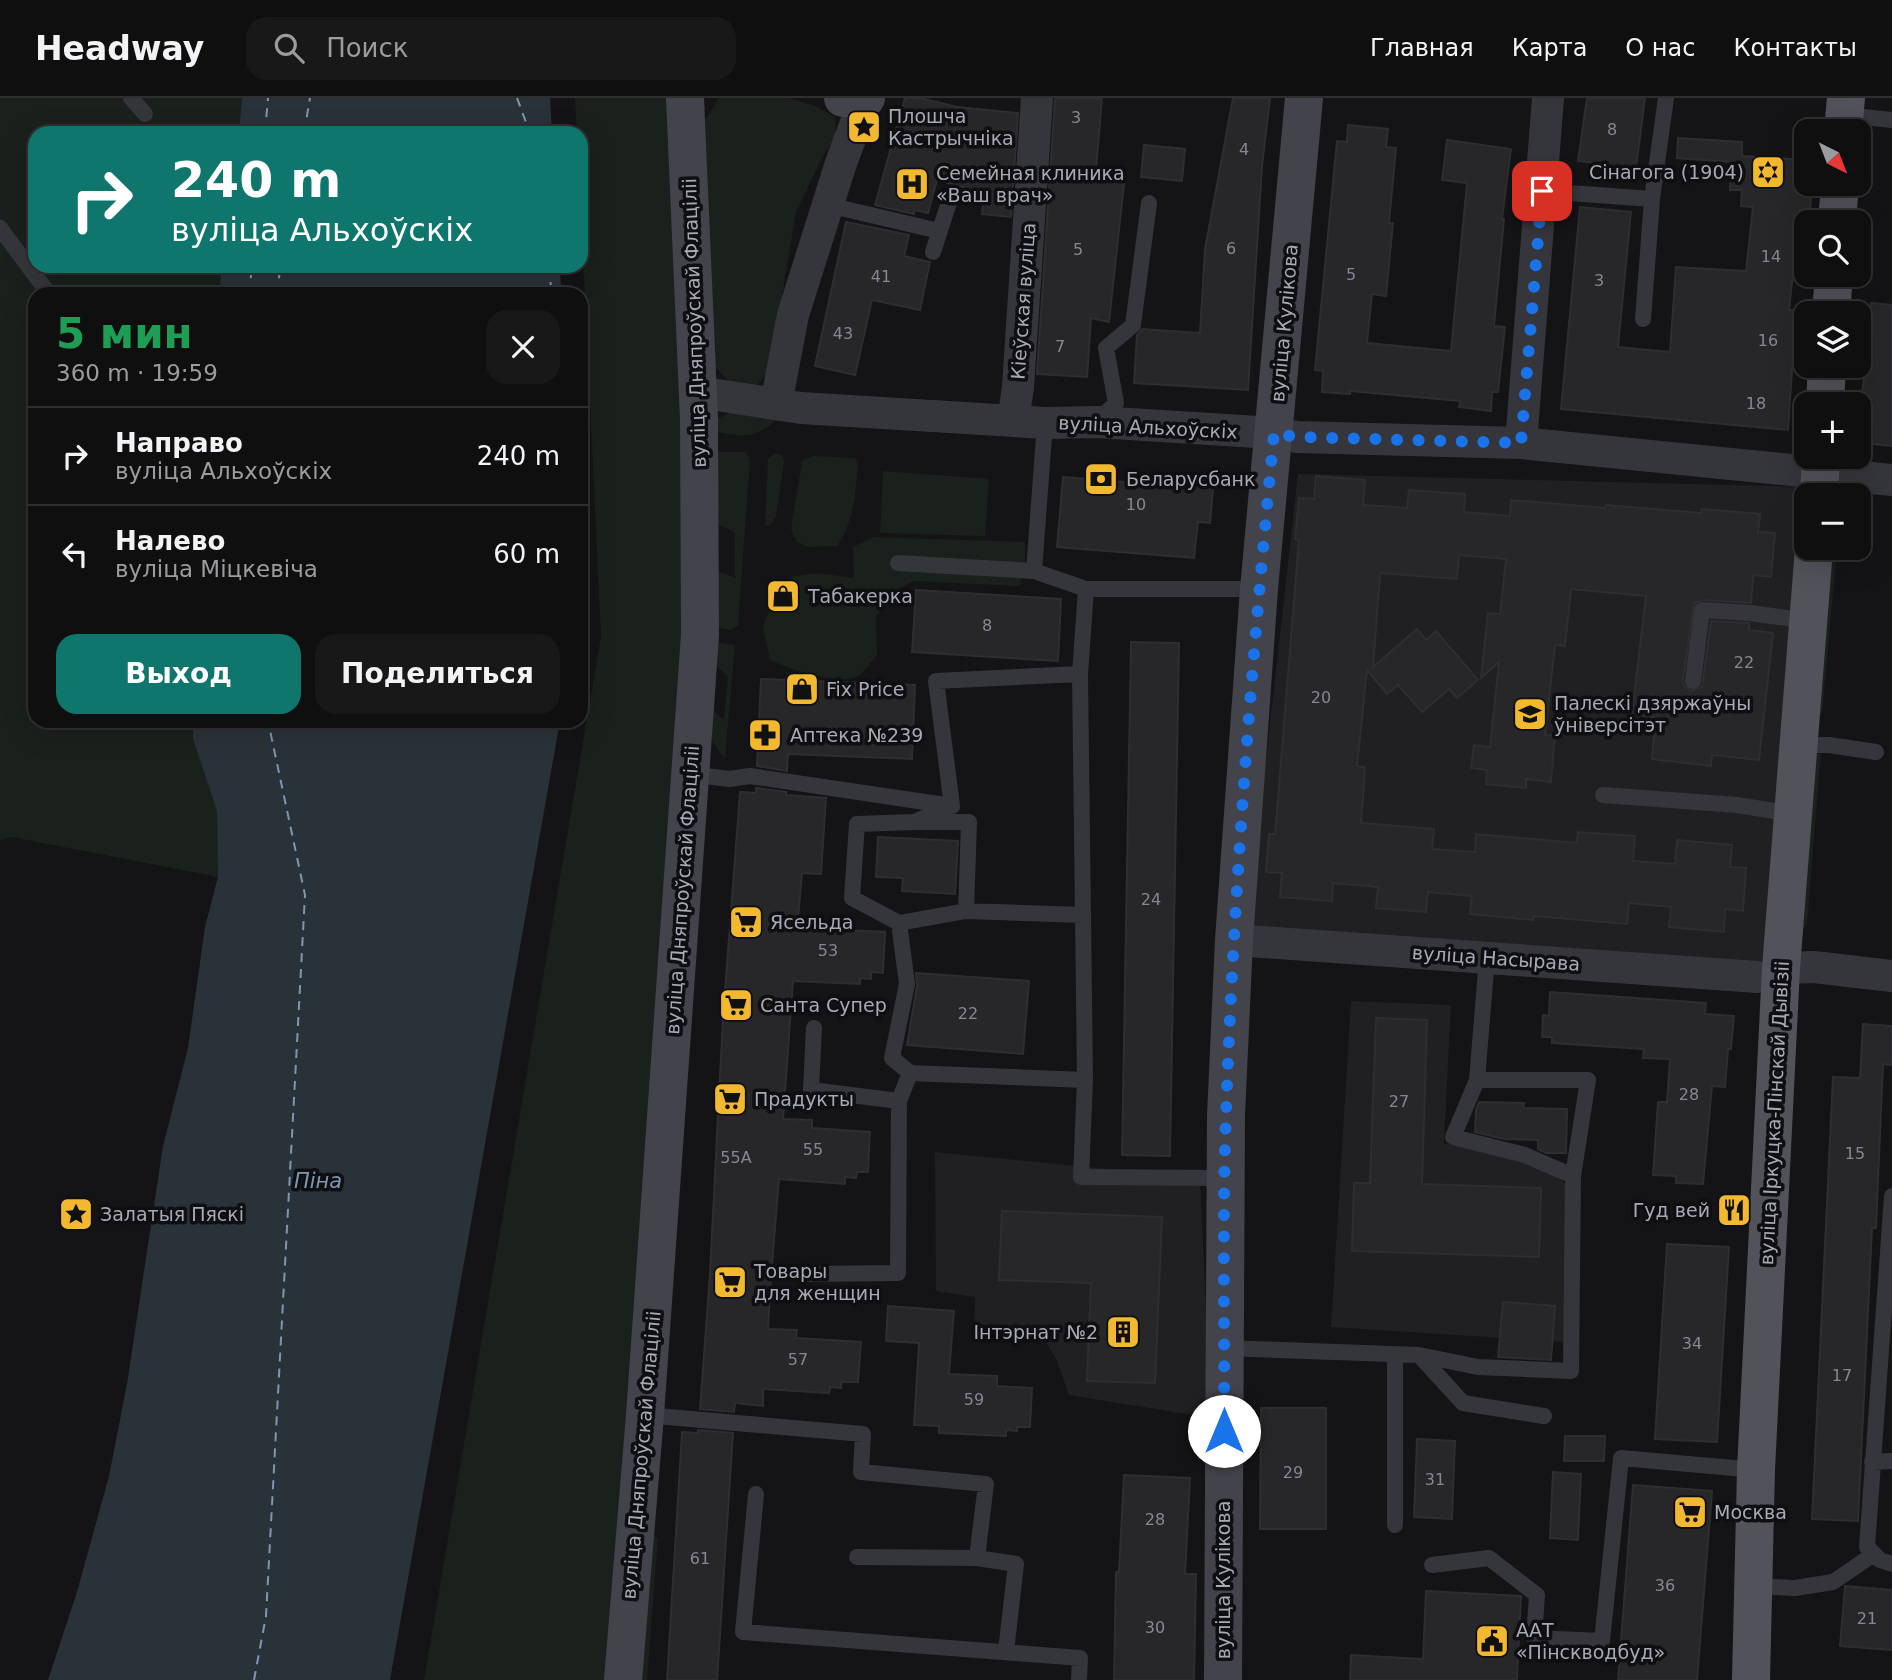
<!DOCTYPE html>
<html lang="ru">
<meta charset="utf-8">
<style>
:root{--surface:#0f0f10;--page:#181819;--text:#f1f3f6;--muted:#9b9c9f;--line:#2f2f30;--accent:#0f766e}
body{margin:0;font-family:"DejaVu Sans",sans-serif;background:var(--page);color:var(--text);height:100vh;display:flex;flex-direction:column;font-size:26px;white-space:nowrap}
*{box-sizing:border-box;margin:0}
p{font-size:23px;color:var(--muted)}
.icon{flex:none;width:38px;height:38px;fill:none;stroke:currentColor;stroke-width:2;stroke-linecap:round;stroke-linejoin:round}
.map{position:relative;flex:1;overflow:hidden}
.drawer{position:absolute;left:28px;top:189px;width:560px;height:441px;display:flex;flex-direction:column;background:var(--surface);border-radius:21px;box-shadow:0 7px 28px #0002,0 0 0 2px var(--line)}
.drawer>*{flex:none}
.guide{position:absolute;left:28px;top:28px;width:560px;height:147px;border-radius:21px;box-shadow:0 7px 28px #0002,0 0 0 2px var(--line);background:#0f766e;color:#fff;overflow:hidden}
.needle{width:46px;rotate:138deg}
.buttons{position:absolute;left:1794px;top:21px;display:grid;gap:14px}
.buttons a{display:grid;place-items:center;width:77px;height:77px;border-radius:14px;background:var(--surface);box-shadow:0 7px 28px #0002,0 0 0 2px var(--line);font-size:35px}
.pin{position:absolute;display:grid;place-items:center;width:60px;height:60px;color:#fff;margin:-30px;border-radius:14px;box-shadow:0 4px 10px #0006}
.me{position:absolute;width:77px;margin:-38px;rotate:0deg;stroke-linejoin:round;filter:drop-shadow(0 0 5px #0008)}
.turn{display:flex;align-items:center;gap:24px;height:147px;padding:0 28px;font-size:32px}
.turn .icon{width:91px;height:91px;stroke-width:2.5}
.turn b{display:block;font-size:49px;line-height:60px}
.round{display:grid;place-items:center;flex:none;width:74px;height:74px;border-radius:21px;background:var(--page)}
.summary{display:flex;align-items:center;justify-content:space-between;height:119px;padding:0 28px}
h1{font-size:42px;font-weight:800;line-height:52px;color:#1e9e55}
.cta{display:flex;gap:14px;margin-top:auto;padding:14px 28px}
.cta a{flex:1;height:80px;border-radius:21px;background:var(--accent);color:#fff;font-size:28px;font-weight:800;line-height:80px;text-align:center}
.cta a+a{background:var(--page);color:var(--text)}
ul{padding:0;list-style:none}
li{display:flex;align-items:center;gap:21px;height:98px;padding:0 28px;border-top:2px solid var(--line)}
li div{flex:1}
li b{display:block;font-size:26px}
li em{font-style:normal}
header{display:flex;align-items:center;gap:42px;box-sizing:border-box;height:98px;padding:0 35px;background:var(--surface);border-bottom:2px solid var(--line)}
header strong{font-size:33px}
nav{display:flex;gap:38px;margin-inline-start:auto;font-size:24px}
.search{width:490px;height:63px;background:var(--page);display:flex;align-items:center;gap:18px;box-sizing:border-box;padding:0 24px;border-radius:21px;color:var(--muted);font-size:26px}
.map>svg:first-child{display:block}
</style>
<header>
<strong>Headway</strong>
<div class="search"><svg class="icon" aria-label="search" viewBox="0 0 24 24"><circle cx="10" cy="10" r="6"/><path d="M15 15l6 6"/></svg>Поиск</div>
<nav><a>Главная</a><a>Карта</a><a>О нас</a><a>Контакты</a></nav>
</header>
<div class="map">
<svg width="1892" height="1582" viewBox="0 0 1892 1582">
<rect width="100%" height="100%" fill="#141416"/>
<path fill="#202023" d="M1298 376 1807 389 1770 869 1247 831Z
M1351 903 1451 907 1444 1046 1527 1049 1567 1088 1564 1244 1331 1229Z
M935 1054 1200 1080 1211 1320 1069 1297 1056 1261 1043 1239 974 1233 975 1199 936 1193Z"/>
<path fill="#1a201b" d="M0 0H242L239 35H35V168H222L219 196H35V623H193V641L217 713 218 779 12 739 0 742Z
M575 0H679L693 535 608 1582H424L601 538 581 116V35H577Z
M719 0H789L815 8 835 19 836 39 824 56 796 114 770 271 756 289 731 286 715 269 705 22Z
M731 314 781 318C752 343 747 339 712 333L717 321Z
M714 354H746L750 362 738 528 731 532 714 529 718 473 735 480V434L719 427Z
M775 355 782 357 784 363 776 419 771 427 765 428 768 361Z
M812 358 855 360 858 366C855 397 855 421 837 448L807 449 797 444 791 431 802 363Z
M883 373 989 381 985 438 880 435Z
M873 439 1025 444V465L1020 488 913 483 889 497 876 519 877 557C872 563 864 574 858 578 837 588 790 571 770 562L763 529 777 491 794 478 817 475 854 480 853 449Z
M1827 450H1837L1822 617 1818 616Z
M713 544 735 547 725 660C709 642 707 634 709 609L724 622 728 579 710 561Z
M1821 654 1807 827 1803 831 1812 659Z
M649 1435 658 1440 647 1582H637Z"/>
<path fill="#2a3239" d="M242 0H550L552 35H239Z
M222 168H560L561 196H219Z
M193 623H560L390 1582H48L77 1494 109 1378 127 1286 163 1048 188 950 205 829 218 779 217 713 193 641Z"/>
<g fill="none" stroke-linecap="round" stroke-linejoin="round">
<path stroke="#7c97b1" stroke-width="2" stroke-dasharray="9 7" stroke-linecap="butt" d="M517 0 530 35
M265 35 268 0
M304 35 310 0
M550 168 551 196
M249 196 252 168
M276 196 281 168
M254 1582 266 1518 305 797 268 623"/>
</g>
<path fill="#27272a" stroke="#2e2e32" stroke-width="2" d="M905 0H920L957 9 1018 15 1011 119 982 116 984 95 937 82 928 115 914 112V116L875 107Z
M1055 0H1102L1095 83 1124 86 1109 224 1091 220 1087 279 1037 276Z
M1233 0H1270L1262 69 1248 292 1134 285 1137 237 1142 231 1200 235 1205 151Z
M1587 0H1645L1636 70 1578 63Z
M1348 27 1388 31 1386 49 1396 50 1389 125H1393L1386 198 1372 196 1367 245 1451 253 1467 85 1442 82 1447 42 1511 51 1502 121H1504L1494 228 1505 229 1498 294H1492L1491 313 1459 309 1460 303 1350 293V296L1322 294 1323 273 1315 272 1337 43 1347 44Z
M1678 40 1742 44V58L1806 62V86H1812L1810 112H1800L1789 212H1796L1788 332 1561 311 1580 109 1631 114 1618 249 1670 254 1676 169 1746 173 1753 109 1741 108 1742 92H1730L1731 64 1677 60Z
M1144 47 1185 51 1182 83 1141 79Z
M846 124 909 137 904 158 930 164 920 212 872 202 855 277 815 268Z
M1871 205 1892 207V348L1873 346 1863 332 1867 299 1862 298Z
M1175 377 1214 380 1210 425 1198 424 1194 460 1057 449 1063 379 1174 388Z
M1316 378 1365 382 1363 407 1407 410 1409 392 1465 396 1464 414 1510 418 1511 402 1605 410 1606 407 1701 415 1702 411 1760 416 1758 434 1775 435 1771 479 1753 477 1751 505 1703 502 1694 505 1683 582 1684 588 1691 593 1702 589 1711 523 1749 525V532L1773 535 1759 662 1712 657 1711 668 1652 661 1656 619 1632 616 1646 498 1571 491 1565 548 1555 547 1545 637 1555 638 1551 684 1526 681V690L1486 686 1487 672 1471 670 1474 647 1490 649 1499 564 1481 580 1488 515 1500 516 1506 461 1459 457 1457 481 1380 475 1373 569 1417 531 1426 542 1436 533 1478 582 1457 600 1449 591 1422 614 1398 587 1387 596 1367 572 1357 668 1365 669 1361 725 1434 731 1432 751 1475 754 1476 736 1577 745 1578 734 1635 738 1633 763 1675 766 1677 742 1732 747 1730 769 1746 770 1743 813 1725 811 1724 834 1669 829 1671 809 1629 805 1627 826 1534 818 1533 822 1470 816 1472 798 1428 794 1426 814 1376 810 1378 789 1333 785 1332 803 1280 799 1282 775 1266 774 1269 736H1275L1283 639 1299 442 1295 441 1299 400 1314 401Z
M916 492 1061 501 1058 563 912 554Z
M1131 544 1179 545 1170 1058 1122 1057Z
M761 581 915 587 912 661 788 656 787 673 757 668Z
M756 690 786 694V697L826 700 821 776 802 775 798 821 827 823V831L885 834 883 875 871 874V881L860 880V886L793 883 783 1021 812 1022V1030L870 1034 868 1074H857L856 1080 845 1079V1086L779 1081 771 1179 768 1231 797 1232 796 1240 861 1244 858 1284H841V1290L830 1289 829 1295 763 1291V1308L735 1305 734 1314 700 1311 710 1175 723 920 740 694 756 695Z
M878 739 958 743 955 796 902 793 903 780 876 779Z
M916 875 1029 883 1023 956 907 947 917 888Z
M1550 894 1706 905 1705 916 1734 918 1731 951H1728L1725 989 1712 988 1703 1086 1676 1085V1078L1653 1077 1658 1004H1667L1670 961 1643 960 1644 951 1552 945V939H1542L1543 917 1549 918Z
M1376 920 1427 922 1422 1086 1541 1090 1539 1159 1352 1153 1354 1085H1370Z
M1863 926 1892 928V967L1883 966 1876 1130H1872L1858 1423 1812 1421 1833 979 1860 980Z
M1479 1004 1524 1005 1523 1010 1567 1011 1566 1055H1546L1538 1051V1042L1504 1041 1475 1034 1476 1012Z
M1002 1113 1162 1119 1155 1285 1087 1283 1091 1185 999 1182Z
M1667 1146 1729 1149 1717 1344 1655 1341Z
M1503 1204 1555 1208 1551 1262 1498 1259Z
M888 1208 954 1213 949 1276 997 1278V1288L1032 1290 1030 1329H1017V1333L1006 1332V1338L939 1335V1328L914 1327 919 1245 886 1243Z
M1261 1310H1326V1431H1260Z
M698 1332 733 1335 717 1582H667L682 1334 698 1335Z
M1565 1338H1605L1604 1363H1564Z
M1417 1341 1455 1343 1452 1421 1414 1419Z
M1553 1374 1581 1376 1578 1442 1550 1440Z
M1124 1377 1190 1380 1185 1476H1196L1194 1582H1114L1116 1474H1119Z
M1633 1387 1712 1393 1697 1582H1618Z
M1845 1488 1892 1492V1552L1840 1548Z
M1426 1493 1521 1498 1517 1582H1350L1351 1557 1423 1561Z"/>
<g fill="none" stroke-linecap="round" stroke-linejoin="round">
<path stroke="#35363b" stroke-width="16" d="M131 0 145 16
M1844 17 1892 22
M1542 93 1652 101 1666 0
M828 107 939 133
M0 130 49 196
M933 154 952 95
M1643 221 1652 101
M1097 324 1116 305 1106 250 1133 227 1149 105
M898 465 1034 473 1045 325
M1034 473 1086 491
M1080 576 1083 817
M1693 583 1702 512 1750 515 1809 523
M1799 647H1829L1876 654
M690 676 729 681 750 678 952 708
M1603 697 1737 707 1793 716
M899 825 966 813
M1487 860 1477 982H1588L1573 1078
M814 930 811 992 899 1003
M910 975 892 960 907 886 899 825 852 800 857 726 914 724
M1225 1080 1081 1079 1085 982 1083 817 966 813 969 724H914L952 708 936 583 1080 576 1086 491H1259
M1892 1098 1867 1449 1880 1462 1892 1466
M805 1176 898 1175 899 1003 910 975 1085 982
M1225 1250 1419 1257 1478 1269 1571 1273 1573 1078 1525 1057 1453 1039 1477 982
M1419 1257 1463 1305 1544 1318
M645 1317 863 1336 861 1374 986 1386 977 1460 1016 1466 1006 1553
M1872 1364 1892 1363
M756 1396 743 1534 1080 1560 1079 1582
M1395 1427V1257
M857 1459 977 1460
M1432 1467 1489 1460 1537 1497 1534 1540 1602 1543 1621 1360 1756 1372
M1753 1488 1795 1490 1833 1484 1874 1456"/>
<path stroke="#35363b" stroke-width="32" d="M698 294 801 310 1045 325 1097 324 1274 335 1297 339 1521 345 1892 382
M776 306 793 217 841 65 865 1
M1013 323 1018 289 1037 0
M1521 345 1548 0
M1234 842 1757 879
M1781 870 1814 869 1892 878"/>
<path stroke="#43444b" stroke-width="38" d="M843 0H866
M623 1582 645 1317 700 537 699 321 685 0
M1223 1582 1226 1018 1234 842 1259 491 1304 0"/>
<path stroke="#51525a" stroke-width="38" d="M1843 33 1846 0
M1837 124 1840 86
M1831 215 1834 177
M1825 306 1827 268
M1819 397 1821 359
M1751 1582 1756 1372 1781 870 1814 450"/>
</g>
<g fill="none" stroke-linecap="round" stroke-linejoin="round">
<path stroke="#1a73e8" stroke-width="12" stroke-dasharray="0 21.6" d="M1224 1333C1225 1227 1222 1121 1226 1016 1234 788 1252 561 1274 335L1297 339 1521 345 1542 93"/>
</g>
<defs>
<g id="sight-square" transform="scale(1.75)"><rect x="-9" y="-9" width="18" height="18" rx="4" fill="#f2b82f" stroke="#0f0f11"/><path d="M0-6L1.8-2.2L6-1.7L2.9 1.2L3.7 5.4L0 3.3L-3.7 5.4L-2.9 1.2L-6-1.7L-1.8-2.2Z" fill="#111"/></g>
<g id="synagogue-square" transform="scale(1.75)"><rect x="-9" y="-9" width="18" height="18" rx="4" fill="#f2b82f" stroke="#0f0f11"/><path d="M0-6.5L5.6 3.2H-5.6ZM0 6.5L5.6-3.2H-5.6Z" fill="#111"/></g>
<g id="hospital-square" transform="scale(1.75)"><rect x="-9" y="-9" width="18" height="18" rx="4" fill="#f2b82f" stroke="#0f0f11"/><path d="M-5-5h3v3.5h4V-5h3V5h-3V1.5h-4V5h-3Z" fill="#111"/></g>
<g id="bank-square" transform="scale(1.75)"><rect x="-9" y="-9" width="18" height="18" rx="4" fill="#f2b82f" stroke="#0f0f11"/><path d="M-6-4H6V4H-6ZM0-2.3a2.3 2.3 0 1 0 0 4.6a2.3 2.3 0 1 0 0-4.6Z" fill="#111"/></g>
<g id="shop-square" transform="scale(1.75)"><rect x="-9" y="-9" width="18" height="18" rx="4" fill="#f2b82f" stroke="#0f0f11"/><path d="M-5-2.5h2.3a2.7 3.5 0 0 1 5.4 0H5L5.5 6h-11ZM-1.5-2.5h3a1.5 2.3 0 0 0-3 0Z" fill="#111"/></g>
<g id="university-square" transform="scale(1.75)"><rect x="-9" y="-9" width="18" height="18" rx="4" fill="#f2b82f" stroke="#0f0f11"/><path d="M0-5L7-2L0 1L-7-2ZM-4 1L0 2.5L4 1V4Q0 6-4 4Z" fill="#111"/></g>
<g id="pharmacy-square" transform="scale(1.75)"><rect x="-9" y="-9" width="18" height="18" rx="4" fill="#f2b82f" stroke="#0f0f11"/><path d="M-2-6h4v4h4v4h-4v4h-4v-4h-4v-4h4Z" fill="#111"/></g>
<g id="supermarket-square" transform="scale(1.75)"><rect x="-9" y="-9" width="18" height="18" rx="4" fill="#f2b82f" stroke="#0f0f11"/><path d="M-6-5.5h2.5l.6 2H6L4.5 2H-2.5L-4.4-4H-6ZM-1.5 3.2a1.3 1.3 0 1 0 .1 0ZM3 3.2a1.3 1.3 0 1 0 .1 0Z" fill="#111"/></g>
<g id="restaurant-square" transform="scale(1.75)"><rect x="-9" y="-9" width="18" height="18" rx="4" fill="#f2b82f" stroke="#0f0f11"/><path d="M-5-6h1v4h1v-4h1v4h1v-4h1v5L-1.5 .5V6h-2V.5L-5-1ZM5-6V6H3V1.5H1.5Q1.5-4 5-6Z" fill="#111"/></g>
<g id="building-square" transform="scale(1.75)"><rect x="-9" y="-9" width="18" height="18" rx="4" fill="#f2b82f" stroke="#0f0f11"/><path d="M-4-6H4V6H1V3H-1V6H-4ZM-2.5-4.3h1.7v1.8h-1.7ZM.8-4.3h1.7v1.8H.8ZM-2.5-1h1.7V.8h-1.7ZM.8-1h1.7V.8H.8Z" fill="#111"/></g>
<g id="civic-square" transform="scale(1.75)"><rect x="-9" y="-9" width="18" height="18" rx="4" fill="#f2b82f" stroke="#0f0f11"/><path d="M-.6-6.5H3V-4.5H.6V-3L4-1V1h2V6H-6V1h2V-1L-.6-3ZM-1.2 2.5V6h2.4V2.5Z" fill="#111"/></g>
</defs>
<g fill-rule="evenodd">
<use href="#sight-square" x="864" y="29"/>
<use href="#synagogue-square" x="1768" y="74"/>
<use href="#hospital-square" x="912" y="86"/>
<use href="#bank-square" x="1101" y="381"/>
<use href="#shop-square" x="783" y="498"/>
<use href="#shop-square" x="802" y="591"/>
<use href="#university-square" x="1530" y="616"/>
<use href="#pharmacy-square" x="765" y="637"/>
<use href="#supermarket-square" x="746" y="824"/>
<use href="#supermarket-square" x="736" y="907"/>
<use href="#supermarket-square" x="730" y="1001"/>
<use href="#restaurant-square" x="1734" y="1112"/>
<use href="#sight-square" x="76" y="1116"/>
<use href="#supermarket-square" x="730" y="1184"/>
<use href="#building-square" x="1123" y="1234"/>
<use href="#supermarket-square" x="1690" y="1414"/>
<use href="#civic-square" x="1492" y="1543"/>
</g>
<g text-anchor="middle" dominant-baseline="central" stroke-width="7" stroke-linejoin="round" paint-order="stroke">
<g font-size="16" fill="#858892">
<text x="1076" y="19">3</text>
<text x="1612" y="31">8</text>
<text x="1244" y="51">4</text>
<text x="1231" y="150">6</text>
<text x="1078" y="151">5</text>
<text x="1771" y="158">14</text>
<text x="1351" y="176">5</text>
<text x="881" y="178">41</text>
<text x="1599" y="182">3</text>
<text x="843" y="235">43</text>
<text x="1768" y="242">16</text>
<text x="1060" y="248">7</text>
<text x="1756" y="305">18</text>
<text x="1136" y="406">10</text>
<text x="987" y="527">8</text>
<text x="1744" y="564">22</text>
<text x="1321" y="599">20</text>
<text x="1151" y="801">24</text>
<text x="828" y="852">53</text>
<text x="968" y="915">22</text>
<text x="1689" y="996">28</text>
<text x="1399" y="1003">27</text>
<text x="813" y="1051">55</text>
<text x="1855" y="1055">15</text>
<text x="736" y="1059">55А</text>
<text x="1692" y="1245">34</text>
<text x="798" y="1261">57</text>
<text x="1842" y="1277">17</text>
<text x="974" y="1301">59</text>
<text x="1293" y="1374">29</text>
<text x="1435" y="1381">31</text>
<text x="1155" y="1421">28</text>
<text x="700" y="1460">61</text>
<text x="1665" y="1487">36</text>
<text x="1867" y="1520">21</text>
<text x="1155" y="1529">30</text>
</g>
<g font-size="19" fill="#a5aab6" stroke="#0f0f11" text-anchor="start">
<text x="888" y="18">Плошча<tspan x="888" dy="22">Кастрычніка</tspan></text>
<text x="1744" y="74" text-anchor="end">Сінагога (1904)</text>
<text x="936" y="75">Семейная клиника<tspan x="936" dy="22">«Ваш врач»</tspan></text>
<text x="1126" y="381">Беларусбанк</text>
<text x="808" y="498">Табакерка</text>
<text x="826" y="591">Fix Price</text>
<text x="1554" y="605">Палескі дзяржаўны<tspan x="1554" dy="22">ўніверсітэт</tspan></text>
<text x="790" y="637">Аптека №239</text>
<text x="770" y="824">Ясельда</text>
<text x="760" y="907">Санта Супер</text>
<text x="754" y="1001">Прадукты</text>
<text x="1710" y="1112" text-anchor="end">Гуд вей</text>
<text x="100" y="1116">Залатыя Пяскі</text>
<text x="754" y="1173">Товары<tspan x="754" dy="22">для женщин</tspan></text>
<text x="1098" y="1234" text-anchor="end">Інтэрнат №2</text>
<text x="1714" y="1414">Москва</text>
<text x="1516" y="1532">ААТ<tspan x="1516" dy="22">«Пінскводбуд»</tspan></text>
</g>
<g font-size="19" fill="#a5aab6" stroke="#0f0f11">
<text transform="translate(1023 203) rotate(-86)">Кіеўская вуліца</text>
<text transform="translate(694 225) rotate(-92)">вуліца Дняпроўскай Флаціліі</text>
<text transform="translate(1284 225) rotate(-85)">вуліца Кулікова</text>
<text transform="translate(1148 329) rotate(3)">вуліца Альхоўскіх</text>
<text transform="translate(682 792) rotate(-86)">вуліца Дняпроўскай Флаціліі</text>
<text transform="translate(1496 860) rotate(4)">вуліца Насырава</text>
<text transform="translate(1774 1015) rotate(-87)">вуліца Іркуцка-Пінскай Дывізіі</text>
<text transform="translate(641 1357) rotate(-85)">вуліца Дняпроўскай Флаціліі</text>
<text transform="translate(1223 1482) rotate(-90)">вуліца Кулікова</text>
</g>
<g font-size="21" font-style="italic" fill="#7c97b1" stroke="#0f0f11">
<text x="318" y="1083">Піна</text>
</g>
</g>
</svg>
<div class="buttons">
<a><svg class="needle" viewBox="-14 -14 28 28"><path d="M0-13l5 13h-10z" fill="#e53935"/><path d="M0 13l5-13h-10z" fill="#9b9c9f"/></svg></a>
<a><svg class="icon" aria-label="search" viewBox="0 0 24 24"><circle cx="10" cy="10" r="6"/><path d="M15 15l6 6"/></svg></a>
<a><svg class="icon" aria-label="layers" viewBox="0 0 24 24"><path d="M12 4l9 5-9 5-9-5zM3 14l9 5 9-5"/></svg></a>
<a>+</a>
<a>−</a>
</div>
<div class="pin" style="left:1542px;top:93px;background:#d93025"><svg class="icon" aria-label="arrive" viewBox="0 0 24 24"><path d="M6 21V4h12l-3 4 3 4H6"/></svg></div>
<svg class="me" style="left:1224px;top:1333px" viewBox="-20 -20 40 40"><circle r="19" fill="#fff"/><path d="M0-13L10 11 0 6-10 11z" fill="#1a73e8"/></svg>
<div class="guide">
<div class="turn"><svg class="icon" aria-label="right" viewBox="0 0 24 24"><path d="M7 20v-9h11M14 6l5 5-5 5"/></svg><div><b>240 m</b>вуліца Альхоўскіх</div></div>
</div>
<section class="drawer">
<div class="summary"><div><h1>5 мин</h1><p>360 m · 19:59</p></div><a class="round"><svg class="icon" aria-label="close" viewBox="0 0 24 24"><path d="M6 6l12 12M18 6L6 18"/></svg></a></div>
<ul>
<li><svg class="icon" aria-label="right" viewBox="0 0 24 24"><path d="M7 20v-9h11M14 6l5 5-5 5"/></svg><div><b>Направо</b><p>вуліца Альхоўскіх</p></div><em>240 m</em></li>
<li><svg class="icon" aria-label="left" viewBox="0 0 24 24"><path d="M17 20v-9H6M10 6l-5 5 5 5"/></svg><div><b>Налево</b><p>вуліца Міцкевіча</p></div><em>60 m</em></li>
</ul>
<div class="cta"><a>Выход</a><a>Поделиться</a></div>
</section>
</div>
